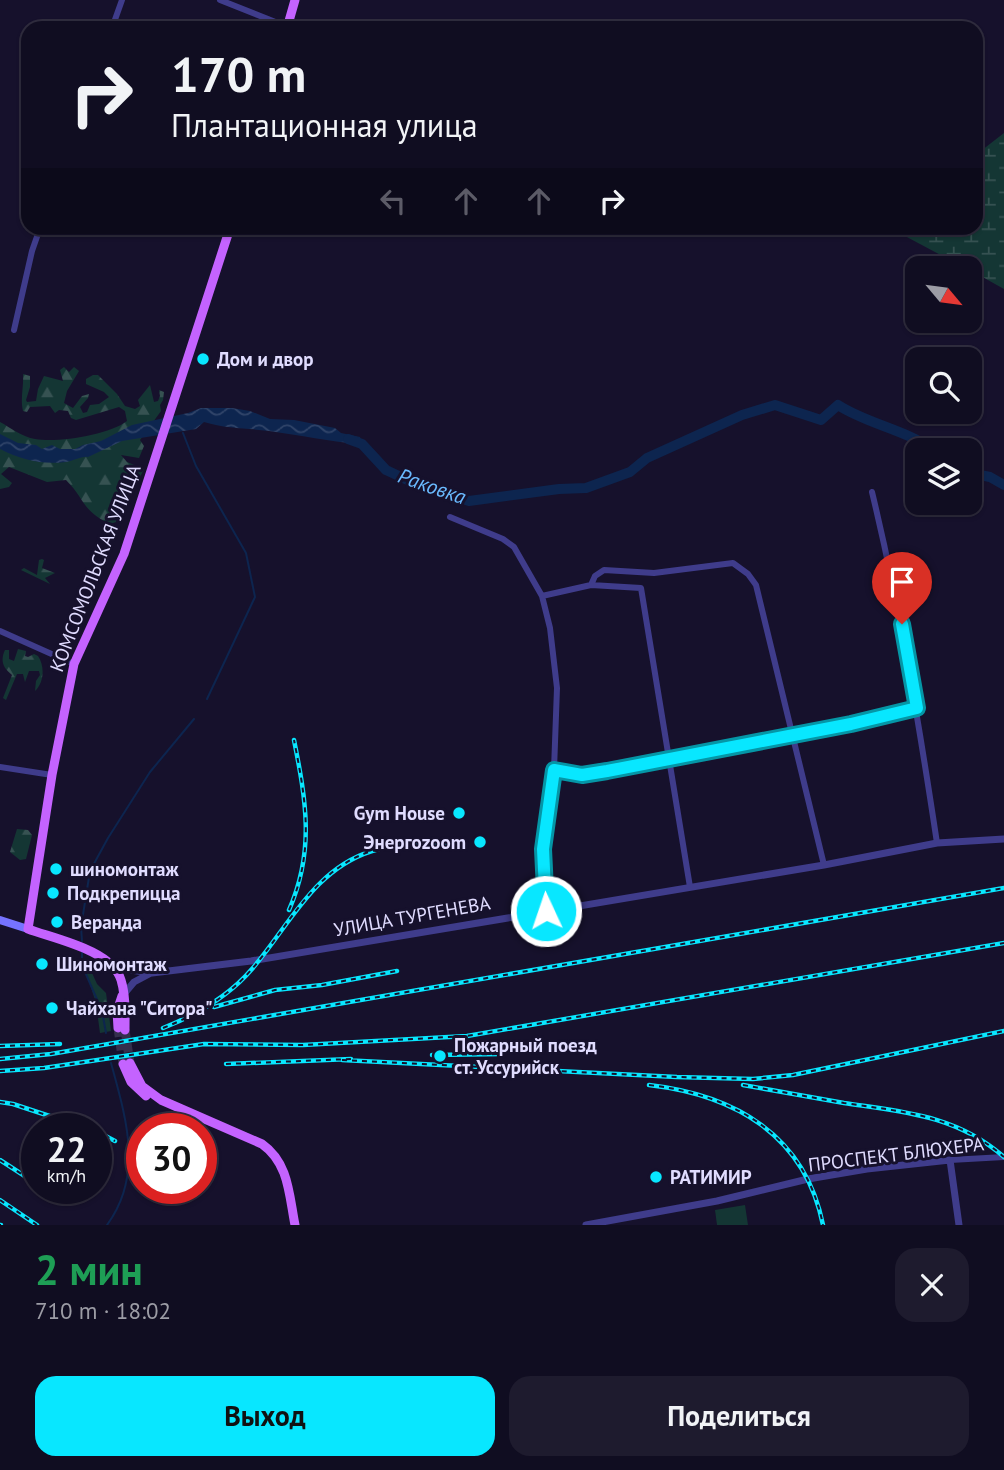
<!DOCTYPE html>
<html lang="ru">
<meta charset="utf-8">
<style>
:root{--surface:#100d21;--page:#1e1b2e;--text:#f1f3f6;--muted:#9c9ca5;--line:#302d3f;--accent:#08e7ff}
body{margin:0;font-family:"PT Sans",sans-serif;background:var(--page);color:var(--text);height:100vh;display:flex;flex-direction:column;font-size:26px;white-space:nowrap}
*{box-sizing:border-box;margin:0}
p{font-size:23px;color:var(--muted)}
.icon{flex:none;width:38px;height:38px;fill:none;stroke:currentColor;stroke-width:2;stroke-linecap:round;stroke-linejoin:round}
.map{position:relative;height:1225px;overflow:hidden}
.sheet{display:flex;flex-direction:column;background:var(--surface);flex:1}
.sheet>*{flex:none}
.guide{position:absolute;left:21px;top:21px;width:962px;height:214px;border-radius:21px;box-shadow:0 2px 5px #0004,0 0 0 2px var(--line);background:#100d21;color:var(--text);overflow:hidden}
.needle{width:46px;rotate:119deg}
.buttons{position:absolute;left:905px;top:256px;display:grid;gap:14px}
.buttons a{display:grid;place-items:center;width:77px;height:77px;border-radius:14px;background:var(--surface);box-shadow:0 2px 5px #0004,0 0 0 2px var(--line);font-size:35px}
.speed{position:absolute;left:21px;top:1113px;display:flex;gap:14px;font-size:35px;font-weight:700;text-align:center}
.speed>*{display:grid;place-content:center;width:91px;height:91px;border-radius:50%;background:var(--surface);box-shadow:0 2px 5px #0004,0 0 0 2px var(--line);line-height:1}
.speed small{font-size:18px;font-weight:400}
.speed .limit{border:10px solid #d22;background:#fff;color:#111}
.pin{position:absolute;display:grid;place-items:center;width:60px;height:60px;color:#fff;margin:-72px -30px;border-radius:50% 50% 50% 0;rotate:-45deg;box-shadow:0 0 7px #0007}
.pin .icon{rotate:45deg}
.me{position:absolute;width:77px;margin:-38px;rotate:357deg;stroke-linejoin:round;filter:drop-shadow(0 0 5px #0008)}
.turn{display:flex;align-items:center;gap:24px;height:147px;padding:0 35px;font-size:32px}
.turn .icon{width:91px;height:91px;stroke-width:2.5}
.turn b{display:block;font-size:49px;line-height:60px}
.lanes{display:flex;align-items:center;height:66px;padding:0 35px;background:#0003;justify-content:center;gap:35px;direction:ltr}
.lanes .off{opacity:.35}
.round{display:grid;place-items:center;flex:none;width:74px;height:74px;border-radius:21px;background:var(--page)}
.headline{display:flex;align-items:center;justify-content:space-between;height:119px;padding:0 35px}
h1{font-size:42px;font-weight:700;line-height:52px;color:#1e9e55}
.button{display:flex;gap:14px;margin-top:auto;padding:14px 35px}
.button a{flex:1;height:80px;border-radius:21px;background:var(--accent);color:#111;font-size:28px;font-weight:700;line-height:80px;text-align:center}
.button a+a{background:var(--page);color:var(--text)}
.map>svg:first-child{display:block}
</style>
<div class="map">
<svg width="1004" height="1225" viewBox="0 0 1004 1225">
<defs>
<pattern id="forest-firs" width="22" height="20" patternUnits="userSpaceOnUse" patternTransform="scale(1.75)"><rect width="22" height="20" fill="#143634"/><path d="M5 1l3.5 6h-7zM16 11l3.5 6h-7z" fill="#365252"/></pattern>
<pattern id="wetland-marsh" width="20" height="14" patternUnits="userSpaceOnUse" patternTransform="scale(1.75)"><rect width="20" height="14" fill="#143634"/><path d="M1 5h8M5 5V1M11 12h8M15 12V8" fill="none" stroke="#365252"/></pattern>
<pattern id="water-waves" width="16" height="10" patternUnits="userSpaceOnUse" patternTransform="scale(1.75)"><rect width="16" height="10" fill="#0d254f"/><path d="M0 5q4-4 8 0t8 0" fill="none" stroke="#304469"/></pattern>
</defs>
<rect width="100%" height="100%" fill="#16112c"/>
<path fill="url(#forest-firs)" d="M64 367 69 372 74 367 79 371 67 391 64 403 73 408 82 396 89 394 88 398 80 407 83 413 87 412 90 405 99 404 109 397 104 392 86 384V379L93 375H98L117 394 125 406 135 409 140 406 138 400 150 385 154 402 158 401 160 396 159 390 164 392 163 400 160 405 161 411 140 440 144 446 139 458 121 455 127 462 144 469 139 479 124 492 116 522 110 524C82 511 85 499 66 480L47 482 9 467 1 474 12 483 9 487 0 489V422C11 428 22 437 35 439 58 443 109 435 127 421L125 411 119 407 76 420 71 418 68 411 59 410 55 413 50 406 30 407 27 412 23 411C20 399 24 386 23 374L30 376V387L26 400 27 402 36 401 38 389 44 376 63 381 60 370Z
M42 559 44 560 42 568 55 573 45 578 50 584 21 570 24 568 37 575 39 560Z
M18 649 26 651 25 656 28 657 34 654 38 656C45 666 44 683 35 691L36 681 40 675 39 671H29L25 682 23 674H17L6 700 3 698 12 675C3 668 0 661 5 650H9V659L14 661Z
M17 829 28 830 32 835 26 859 20 860 10 852Z
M86 972 92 973 97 984 106 993 111 1031 100 1033 96 1003Z"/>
<path fill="url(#wetland-marsh)" d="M1004 133V289L970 270V268H965L890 228H976L977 154Z"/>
<path fill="#143634" d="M745 1205 748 1225H717L715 1210Z"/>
<path fill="url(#water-waves)" d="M201 408H232L250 411 270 419 294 420 335 428 341 433 360 437 362 444C330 442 300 435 269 431 247 428 226 429 204 422L196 429 122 441 88 457C81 456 74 461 66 462 42 465 22 460 0 449V434L18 443 36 445 42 449 52 445 60 449H75L83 445 101 441 132 425 188 413Z"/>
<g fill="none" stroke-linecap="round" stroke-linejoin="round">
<path stroke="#0d254f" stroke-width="2" d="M183 433 196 466 246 553 255 597 207 699
M82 941 81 927 90 871 108 838 150 772 194 719
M82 951V965L102 1011 106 1033
M107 1225C144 1175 126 1118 111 1063"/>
<path stroke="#0d254f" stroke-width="10" d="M348 439 362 444 386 470 416 484 469 501 559 489 586 488 630 472 647 458 742 415 775 405 821 420 838 405C867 424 907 430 933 450
M970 473 990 477 1004 485"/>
<path stroke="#342f4c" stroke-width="9" stroke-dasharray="9 4.5" stroke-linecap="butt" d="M118 1028 123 1064
M125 1030 130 1063"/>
<path stroke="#3f3c8b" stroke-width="6" d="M220 0 288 27
M112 28 122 0
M14 330 32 251 40 228
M872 492C900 608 919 724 937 843
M450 517 503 539 514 547 542 596 550 628 557 688 554 770 543 849 546 911
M591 585 641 588 690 887
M542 596 591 585 595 576 604 570 654 573 733 563 748 574 756 585 824 865
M0 631 74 664
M0 767 52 775
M554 770 582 775 606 771 851 724 917 707
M950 1160 1004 1157"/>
<path stroke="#3f3c8b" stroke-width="7" d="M116 968 152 973 251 961 824 865 937 843 1004 839
M124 994 134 982 151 973
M586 1225 717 1201 808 1179 867 1169 950 1160 959 1225"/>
<path stroke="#7673ff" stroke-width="8" d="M0 920 28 929"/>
<path stroke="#c463ff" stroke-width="9" d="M287 28 295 0
M118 1028 117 1011 122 996
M125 1030C125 1014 126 996 121 980 112 950 55 939 28 929L52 775 74 664 124 554 230 228
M130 1063 142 1086 161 1100 262 1144C289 1163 289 1195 295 1225
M123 1064 131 1082 146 1096"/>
<g stroke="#08e7ff" stroke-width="4.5">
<path id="rail" d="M289 910C315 851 306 800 294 740
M214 1007 275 990 322 985 397 971
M163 1028C196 1015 228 997 252 969 289 926 314 869 372 851 398 842 426 846 452 846
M0 1046 60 1044
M432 1055 502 1054
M0 1059 51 1054 1004 888
M342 1060 677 1077 753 1079 793 1075 1004 1031
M226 1064 351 1059
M0 1071 44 1068 204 1044 303 1045 467 1036 1004 943
M649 1085C735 1095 805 1135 823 1225
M743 1085C777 1091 810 1097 844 1103 904 1112 956 1115 1004 1157
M0 1102 13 1104 89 1129
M96 1131 115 1141
M0 1160 37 1184
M43 1188 60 1202
M0 1200 37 1225
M0 1225H1"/>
</g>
<use href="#rail" stroke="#16112c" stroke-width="2" stroke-dasharray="5" stroke-linecap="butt"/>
</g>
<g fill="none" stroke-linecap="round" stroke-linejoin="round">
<g stroke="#0596a6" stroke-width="18">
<path id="route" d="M546 911 543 849 554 770 582 775 607 771 851 724 917 708 902 624"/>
</g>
<use href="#route" stroke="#08e7ff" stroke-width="12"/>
</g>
<g fill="#08e7ff" stroke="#16112c" stroke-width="2.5">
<circle cx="203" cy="359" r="7"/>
<circle cx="459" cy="813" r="7"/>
<circle cx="480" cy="842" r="7"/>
<circle cx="56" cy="869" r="7"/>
<circle cx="53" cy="893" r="7"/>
<circle cx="57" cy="922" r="7"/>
<circle cx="42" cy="964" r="7"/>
<circle cx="52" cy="1008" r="7"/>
<circle cx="440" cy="1056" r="7"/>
<circle cx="656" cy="1177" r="7"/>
</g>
<g text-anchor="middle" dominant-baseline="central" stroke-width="6" stroke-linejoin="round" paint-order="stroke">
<g font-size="19" font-weight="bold" fill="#e0dcff" stroke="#16112c" text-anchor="start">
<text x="217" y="359">Дом и двор</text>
<text x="445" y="813" text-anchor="end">Gym House</text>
<text x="466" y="842" text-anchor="end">Энергоzoom</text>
<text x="70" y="869">шиномонтаж</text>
<text x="67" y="893">Подкрепицца</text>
<text x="71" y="922">Веранда</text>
<text x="56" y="964">Шиномонтаж</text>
<text x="66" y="1008">Чайхана "Ситора"</text>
<text x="454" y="1045">Пожарный поезд<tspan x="454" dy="22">ст. Уссурийск</tspan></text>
<text x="670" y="1177">РАТИМИР</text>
</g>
<g font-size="19" fill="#e0dcff" stroke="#16112c">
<text transform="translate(95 568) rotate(-69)">КОМСОМОЛЬСКАЯ УЛИЦА</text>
<text transform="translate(412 916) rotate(-10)">УЛИЦА ТУРГЕНЕВА</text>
<text transform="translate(896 1154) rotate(-7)">ПРОСПЕКТ БЛЮХЕРА</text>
</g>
<g font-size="21" font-style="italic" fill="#6abaff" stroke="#16112c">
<text transform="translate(432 486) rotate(19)">Раковка</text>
</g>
</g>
</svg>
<div class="buttons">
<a><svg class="needle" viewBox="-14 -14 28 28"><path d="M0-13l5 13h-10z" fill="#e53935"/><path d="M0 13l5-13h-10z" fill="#9c9ca5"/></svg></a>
<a><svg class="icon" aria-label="search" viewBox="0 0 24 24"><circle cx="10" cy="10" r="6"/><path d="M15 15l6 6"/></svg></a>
<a><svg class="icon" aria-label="layers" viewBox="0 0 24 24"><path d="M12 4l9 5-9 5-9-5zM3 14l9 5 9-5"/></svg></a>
</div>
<div class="speed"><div>22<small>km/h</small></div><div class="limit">30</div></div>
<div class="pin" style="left:902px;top:624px;background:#d93025"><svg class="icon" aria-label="arrive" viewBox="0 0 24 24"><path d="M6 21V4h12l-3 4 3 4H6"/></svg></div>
<svg class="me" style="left:546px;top:911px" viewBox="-20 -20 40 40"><circle r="17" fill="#08e7ff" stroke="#fff" stroke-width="3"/><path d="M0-11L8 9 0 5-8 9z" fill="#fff"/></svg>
<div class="guide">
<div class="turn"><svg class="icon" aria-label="right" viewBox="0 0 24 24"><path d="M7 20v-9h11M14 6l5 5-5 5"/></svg><div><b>170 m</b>Плантационная улица</div></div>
<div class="lanes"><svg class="icon off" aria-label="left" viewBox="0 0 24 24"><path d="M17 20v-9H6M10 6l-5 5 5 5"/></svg><svg class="icon off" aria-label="ahead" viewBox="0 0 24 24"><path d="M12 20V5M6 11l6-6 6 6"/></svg><svg class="icon off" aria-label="ahead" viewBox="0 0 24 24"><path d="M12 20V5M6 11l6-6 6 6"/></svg><svg class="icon" aria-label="right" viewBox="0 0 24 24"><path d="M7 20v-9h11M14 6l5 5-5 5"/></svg></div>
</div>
</div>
<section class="sheet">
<div class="headline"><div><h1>2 мин</h1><p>710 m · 18:02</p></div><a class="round"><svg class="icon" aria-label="close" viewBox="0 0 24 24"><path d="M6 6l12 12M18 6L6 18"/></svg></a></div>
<div class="button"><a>Выход</a><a>Поделиться</a></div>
</section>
